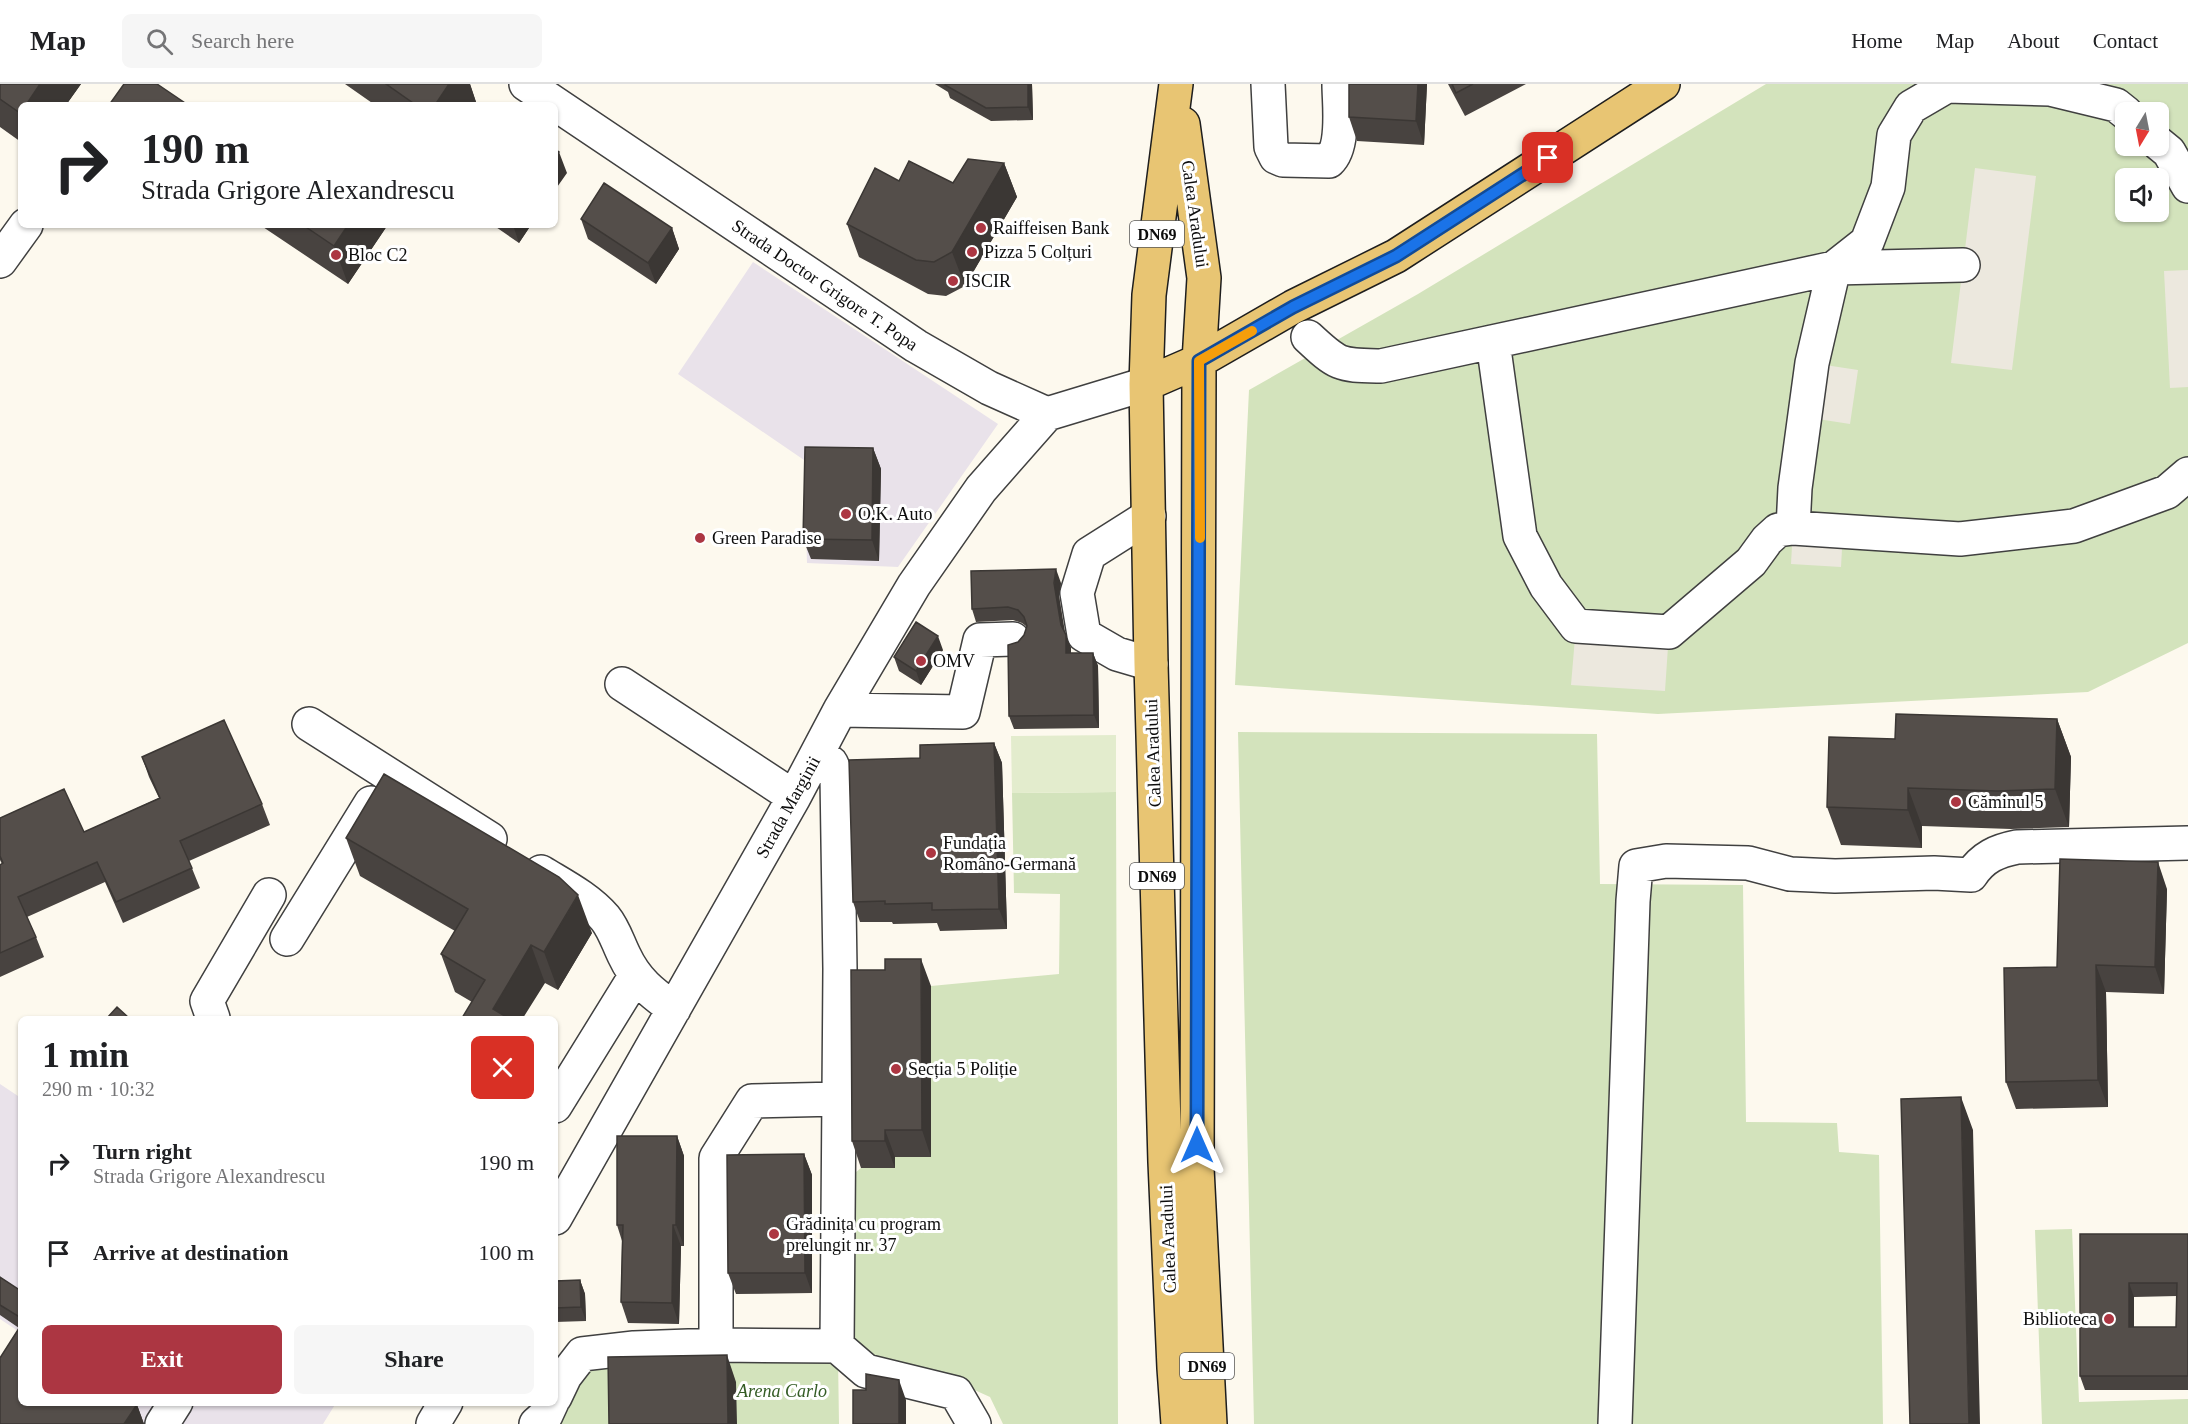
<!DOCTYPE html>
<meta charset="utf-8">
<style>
:root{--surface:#fff;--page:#f6f6f6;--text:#202124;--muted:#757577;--line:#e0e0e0;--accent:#ac3642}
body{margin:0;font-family:Georgia,serif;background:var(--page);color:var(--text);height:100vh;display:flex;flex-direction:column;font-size:22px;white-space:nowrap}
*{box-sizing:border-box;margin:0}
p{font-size:20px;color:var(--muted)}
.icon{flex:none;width:33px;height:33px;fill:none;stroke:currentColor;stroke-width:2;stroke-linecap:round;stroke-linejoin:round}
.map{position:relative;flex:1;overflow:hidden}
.panel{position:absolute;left:18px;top:932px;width:540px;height:390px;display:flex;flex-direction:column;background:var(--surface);border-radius:9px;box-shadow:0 2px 4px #0004}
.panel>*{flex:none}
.guide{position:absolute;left:18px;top:18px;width:540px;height:126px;border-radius:9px;box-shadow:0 2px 4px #0004;background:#fff;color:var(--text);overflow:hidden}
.needle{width:39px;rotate:190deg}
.tools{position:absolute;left:2115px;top:18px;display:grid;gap:12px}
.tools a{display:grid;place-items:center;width:54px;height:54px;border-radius:9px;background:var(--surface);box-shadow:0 2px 4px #0004;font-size:30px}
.pin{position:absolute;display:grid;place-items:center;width:51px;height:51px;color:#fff;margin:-26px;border-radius:12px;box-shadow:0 3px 9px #0006}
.me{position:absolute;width:66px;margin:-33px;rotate:0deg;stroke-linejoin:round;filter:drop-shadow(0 0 4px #0008)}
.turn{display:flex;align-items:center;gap:21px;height:126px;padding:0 24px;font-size:27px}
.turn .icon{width:78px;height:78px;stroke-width:2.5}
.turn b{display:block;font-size:42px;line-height:51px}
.round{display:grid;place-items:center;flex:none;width:63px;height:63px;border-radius:9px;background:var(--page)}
.headline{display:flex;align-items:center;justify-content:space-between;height:102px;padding:0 24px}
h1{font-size:36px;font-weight:800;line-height:45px}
.action{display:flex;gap:12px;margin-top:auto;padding:12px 24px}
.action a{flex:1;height:69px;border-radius:9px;background:var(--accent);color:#fff;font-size:24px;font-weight:800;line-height:69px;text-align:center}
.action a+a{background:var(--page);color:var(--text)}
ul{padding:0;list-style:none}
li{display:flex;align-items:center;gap:18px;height:90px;padding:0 24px}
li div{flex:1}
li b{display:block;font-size:22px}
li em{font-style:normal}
header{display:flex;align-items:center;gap:36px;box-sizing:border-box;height:84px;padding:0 30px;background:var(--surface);border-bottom:2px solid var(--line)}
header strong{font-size:28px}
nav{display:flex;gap:33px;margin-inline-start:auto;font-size:21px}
.search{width:420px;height:54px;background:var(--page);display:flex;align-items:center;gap:15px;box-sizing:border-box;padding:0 21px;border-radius:9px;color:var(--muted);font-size:22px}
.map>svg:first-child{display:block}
</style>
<header>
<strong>Map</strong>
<div class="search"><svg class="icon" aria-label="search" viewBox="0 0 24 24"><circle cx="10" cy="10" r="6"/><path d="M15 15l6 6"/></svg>Search here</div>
<nav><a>Home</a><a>Map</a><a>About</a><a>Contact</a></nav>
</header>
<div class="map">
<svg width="2188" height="1340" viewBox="0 0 2188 1340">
<rect width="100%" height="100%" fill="#fdf9ee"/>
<path fill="#e9e2ea" d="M753 178 998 340 898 483 807 479 804 376 678 290Z
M0 1000 21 1014V1249L0 1235Z
M0 1298 21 1318 336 1319 323 1340H0Z"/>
<path fill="#d3e3bc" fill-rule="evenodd" d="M1766 0H2188V559L2088 608 1658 630 1235 601 1249 306 1418 210ZM2126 28H2158V62H2126ZM2126 94H2158V128H2126Z
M1238 648 1597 650 1600 800 1743 801 1746 1038 1837 1039 1839 1068 1879 1071 1883 1340H1254Z
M1116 708 1118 1340H1003L990 1313 939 1290 850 1267V1093L861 1084H894L895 1073H931V902L1059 890 1060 810 1014 809 1012 709Z
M2072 1145 2079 1318 2188 1315V1340H2042L2035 1146Z
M838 1273 839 1340H558L556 1278Z"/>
<path fill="#e3eccd" d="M1116 651V708L1012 709 1011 652Z"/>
<path fill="#ece8de" d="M1975 84 2036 92 2012 286 1951 279Z
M2188 186V303L2170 304 2164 187Z
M1812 279 1858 286 1850 340 1805 333Z
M1793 444 1843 447 1841 483 1791 480Z
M1576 542 1669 548 1665 607 1571 601Z"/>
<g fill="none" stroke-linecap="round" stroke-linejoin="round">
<g stroke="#404040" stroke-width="36">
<path id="minor" d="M526 0 916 262 989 304 1047 330 1146 300
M1268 0 1271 63 1276 73 1283 76 1329 77C1345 62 1339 21 1339 0
M2158 59 2169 68 2188 102
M0 177 26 141
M1308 253C1339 282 1339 281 1381 282L1834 184 1963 181
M1493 258 1520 452 1546 502 1576 542 1669 548 1751 478 1767 456 1778 446 1793 444 1960 455 2074 442 2167 408 2188 390
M1149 432 1089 470 1077 509 1084 551 1117 570 1151 580
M1793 444 1795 404 1812 279 1834 184 1867 158 1888 103 1894 51 1911 23 1947 2 2050 5 2116 21 2126 29
M622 600 794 713
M840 626 963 628 980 556 1013 555
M309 640 490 755
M817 670 831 679 837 692 840 885 837 1262
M541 788C562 801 588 814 605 834 614 845 618 859 624 871 636 897 652 909 674 925
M287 855 371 719
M213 934 207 917 269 811
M555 1022 636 891
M555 1134 794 713 840 626 914 501 981 405 1047 330
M716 1261V1074L752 1017 839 1015
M555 1313 565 1292 582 1270 634 1264 716 1261 837 1262 866 1287 956 1309 974 1340
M162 1340 176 1318
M433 1340 446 1318
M536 1340 546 1331 552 1318
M1615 1340 1633 817 1636 782 1666 777 1748 779 1790 790 1835 792 1934 789 1971 791C1983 773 1997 767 2017 763L2188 759"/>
</g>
<g stroke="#1e1e1e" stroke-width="36">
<path id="major" d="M1176 0 1149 211 1146 300 1151 580 1165 1078 1174 1284 1178 1340
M1183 40 1204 194 1199 277 1197 1084 1210 1340
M1146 300 1199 277 1293 223 1396 172 1663 0"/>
</g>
<use href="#minor" stroke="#fff" stroke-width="33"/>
<use href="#major" stroke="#e8c573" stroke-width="33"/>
</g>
<path fill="#484340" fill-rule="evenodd" d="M0 0H81L66 21H21V58L0 43Z
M345 0H470L476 18 474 21H375Z
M935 0H1032L1033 36 991 37 950 14 948 8Z
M1349 0H1427L1424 61 1357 57 1349 33Z
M1448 0H1526L1465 32Z
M1004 79 1017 113 965 202 946 212 928 210 859 173 847 140 899 97 953 99Z
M581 135 672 144 679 165 656 200 588 155Z
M260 141H386L387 142 348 200Z
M493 141H531L519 159Z
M873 364 881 385 879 477 811 475 803 455Z
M1061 499 1059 512 1064 548 1071 564V569H1093L1098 582 1099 644 1014 645 1009 632 1018 558 1024 551 1027 543 1022 539 1013 536 976 538 972 525Z
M943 566 921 601 899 587 894 573Z
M2057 635 2071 673 2069 743 2011 745 1922 742V764L1841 761 1827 723 1895 655Z
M994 659 1002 679 1007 845 940 847 937 839 893 840 892 838H860L853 818 920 674Z
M142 673 262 720 270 741 189 777 200 804 123 839 105 798 27 833 36 853 44 873 0 893V781L2 780 0 776V734L84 748 159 714 149 693Z
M346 754 592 849 558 906 545 899 472 918 455 908 441 870 455 847 360 792Z
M2167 805 2164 910 2106 908 2108 1023 2016 1025 2006 998 2057 883Z
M931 902V1073H895V1084H861L852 1057Z
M677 1052 684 1072V1162H681L679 1240 628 1239 621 1218 622 1157 617 1141Z
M804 1070 812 1091V1209L736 1210 728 1189Z
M2080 1150H2188V1306H2085L2080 1292ZM2177 1212 2176 1243H2134V1213Z
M0 1193 21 1207V1318H136L144 1340H0V1274L19 1244 0 1231Z
M580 1196 585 1210 586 1237 555 1238V1197Z"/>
<path fill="#3b3734" d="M40 0H81L66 21H26Z
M449 0H470L476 18 474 21H435Z
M1028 0H1032L1033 36 1028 23Z
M1418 0H1427L1424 61 1416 37Z
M559 68 567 89 555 106V75Z
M1004 79 1017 113 965 202 952 168Z
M348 141H386L387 142 348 200 334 162Z
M513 141H531L519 159Z
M672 144 679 165 656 200 648 179Z
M873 364 881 385 879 477 872 456Z
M1056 485 1061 499 1059 512 1066 554 1061 541 1054 499Z
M1066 551 1071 564V582L1066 569Z
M938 552 943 566 921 601 916 587Z
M1093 569 1098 582 1099 644 1094 631Z
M2057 635 2071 673 2069 743 2055 705Z
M994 659 1002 679 1007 845 999 825Z
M1908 704 1922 742V764L1908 726Z
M2158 778 2167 805 2164 910 2155 883Z
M578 811 592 849 558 906 544 868Z
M531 861 545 899 523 934H496L493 925Z
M921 875 931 902V1073L922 1046Z
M2096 881 2106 908 2108 1023 2098 996Z
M1961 1013 1973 1046 1980 1340H1969Z
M885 1046 895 1073V1084L885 1057Z
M677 1052 684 1072V1162L676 1141Z
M804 1070 812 1091V1209L805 1189Z
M673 1141 681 1162 679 1240 672 1219Z
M580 1196 585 1210 586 1237 581 1223Z
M2129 1199 2134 1213V1257L2129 1243Z
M727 1271 736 1298 737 1340H728Z
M899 1296 906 1316V1340H899Z
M135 1318H136L144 1340H124Z"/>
<path fill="#544e4a" stroke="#3b3734" stroke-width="1.5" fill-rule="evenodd" d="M0 0H40L26 21H21L20 29 0 15Z
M124 0H157L188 21H109Z
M386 0H449L435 21H416Z
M946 0H1028V23L986 24 945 1Z
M1349 0H1418L1416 37 1349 33Z
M1452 0H1473L1456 9Z
M555 65 559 68 555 75Z
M968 75 1004 79 952 168 934 178 916 176 847 140 875 84 899 97 909 77 953 99Z
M604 99 672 144 648 179 581 135Z
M303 141H348L334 162Z
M805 363 873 364 872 456 803 455Z
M1056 485 1054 499 1061 541 1066 551V569H1093L1094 631 1009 632 1008 561 1018 558 1024 551 1027 542 1024 533 1018 526 1008 523 972 525 971 487Z
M916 538 938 552 916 587 894 573Z
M1896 630 2057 635 2055 705 1997 707 1908 704V726L1827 723 1829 653 1895 655Z
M224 636 262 720 180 757 192 784 116 818 97 778 18 813 36 853 0 869V781L3 779 0 772V734L64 705 84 748 160 714 142 673Z
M994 659 999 825 932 826V819L885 820V817L853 818 849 676 920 674V661Z
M384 690 559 793 578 811 544 868 531 861 493 925 508 934H462L485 896 441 870 468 825 346 754Z
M2060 775 2158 778 2155 883 2096 881 2098 996 2006 998 2004 884 2057 883Z
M885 875H921L922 1046H885V1057H852L851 886H885Z
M117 923 129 934H107Z
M1961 1013 1969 1340H1910L1901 1015Z
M617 1052H677L676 1141H673L672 1219 621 1218 623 1141H617Z
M804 1070 805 1189H728L727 1071Z
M2080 1150H2188V1292H2080ZM2129 1199H2177L2176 1243H2129Z
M0 1193 21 1207V1234L0 1221Z
M580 1196 581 1223 555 1224V1197Z
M21 1241V1318H135L136 1322 124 1340H0V1274Z
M727 1271 728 1340H609L608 1273Z
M866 1290 899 1296V1340H853V1306H866Z"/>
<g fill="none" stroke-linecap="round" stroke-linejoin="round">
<g stroke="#114b97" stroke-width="15">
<path id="route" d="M1197 1061 1199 277 1293 223 1396 172 1548 74"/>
</g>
<use href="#route" stroke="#1a73e8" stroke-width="10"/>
<path stroke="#f59e0b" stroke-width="10" d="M1200 454 1199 277 1252 247"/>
</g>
<g fill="#ac3642" stroke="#fff" stroke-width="2">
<circle cx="981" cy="144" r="6"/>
<circle cx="972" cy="168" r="6"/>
<circle cx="336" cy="171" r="6"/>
<circle cx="953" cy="197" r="6"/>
<circle cx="846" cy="430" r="6"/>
<circle cx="700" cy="454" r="6"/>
<circle cx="921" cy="577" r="6"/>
<circle cx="1956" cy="718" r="6"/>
<circle cx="931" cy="769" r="6"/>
<circle cx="896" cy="985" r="6"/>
<circle cx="774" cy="1150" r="6"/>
<circle cx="2109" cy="1235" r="6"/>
</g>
<g text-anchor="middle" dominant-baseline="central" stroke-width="6" stroke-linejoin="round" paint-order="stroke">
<g fill="#fff" stroke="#565656" stroke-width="1.5">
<rect x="1130" y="137" width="54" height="26" rx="4.5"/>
<rect x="1130" y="779" width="54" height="26" rx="4.5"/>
<rect x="1180" y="1269" width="54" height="26" rx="4.5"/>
</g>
<g font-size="16" font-weight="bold" fill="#0d0d0d">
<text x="1157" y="150">DN69</text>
<text x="1157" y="792">DN69</text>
<text x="1207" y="1282">DN69</text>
</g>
<g font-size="18" fill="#0d0d0d" stroke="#fff">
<text transform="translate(1195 130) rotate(82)">Calea Aradului</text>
<text transform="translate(825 201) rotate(34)">Strada Doctor Grigore T. Popa</text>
<text transform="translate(1153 669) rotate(-92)">Calea Aradului</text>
<text transform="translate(788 723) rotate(-61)">Strada Marginii</text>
<text transform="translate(1168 1155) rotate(-92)">Calea Aradului</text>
</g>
<g font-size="18" fill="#0d0d0d" stroke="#fff" text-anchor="start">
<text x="993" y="144">Raiffeisen Bank</text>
<text x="984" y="168">Pizza 5 Colțuri</text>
<text x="348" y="171">Bloc C2</text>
<text x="965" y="197">ISCIR</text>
<text x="858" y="430">O.K. Auto</text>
<text x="712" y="454">Green Paradise</text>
<text x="933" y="577">OMV</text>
<text x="1968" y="718">Căminul 5</text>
<text x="943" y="759">Fundația<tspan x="943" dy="21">Româno-Germană</tspan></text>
<text x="908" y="985">Secția 5 Poliție</text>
<text x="786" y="1140">Grădinița cu program<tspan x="786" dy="21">prelungit nr. 37</tspan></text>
<text x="2097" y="1235" text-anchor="end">Biblioteca</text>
</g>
<g font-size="18" font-style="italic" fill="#345c25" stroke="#fff">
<text x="782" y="1307">Arena Carlo</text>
</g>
</g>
</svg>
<div class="tools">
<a><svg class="needle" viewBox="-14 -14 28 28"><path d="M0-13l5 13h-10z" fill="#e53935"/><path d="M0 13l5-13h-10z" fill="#757577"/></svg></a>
<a><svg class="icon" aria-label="sound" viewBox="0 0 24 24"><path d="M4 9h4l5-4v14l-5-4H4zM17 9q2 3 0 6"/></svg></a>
</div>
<div class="pin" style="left:1548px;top:74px;background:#d93025"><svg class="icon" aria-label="arrive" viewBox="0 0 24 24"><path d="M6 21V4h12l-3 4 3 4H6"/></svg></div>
<svg class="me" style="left:1197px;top:1061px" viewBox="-20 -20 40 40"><path d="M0-17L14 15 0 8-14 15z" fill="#1a73e8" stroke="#fff" stroke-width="4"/></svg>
<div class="guide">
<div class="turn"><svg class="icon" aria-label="right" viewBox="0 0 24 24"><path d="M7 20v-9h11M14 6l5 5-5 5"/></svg><div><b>190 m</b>Strada Grigore Alexandrescu</div></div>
</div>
<section class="panel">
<div class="headline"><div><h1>1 min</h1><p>290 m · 10:32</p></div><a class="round" style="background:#d93025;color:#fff"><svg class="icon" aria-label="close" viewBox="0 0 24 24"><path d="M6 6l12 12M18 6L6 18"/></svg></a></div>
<ul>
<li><svg class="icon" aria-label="right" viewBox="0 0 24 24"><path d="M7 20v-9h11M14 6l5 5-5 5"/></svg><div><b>Turn right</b><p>Strada Grigore Alexandrescu</p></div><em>190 m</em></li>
<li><svg class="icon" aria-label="arrive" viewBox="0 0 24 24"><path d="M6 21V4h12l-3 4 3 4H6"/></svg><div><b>Arrive at destination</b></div><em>100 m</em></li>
</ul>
<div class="action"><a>Exit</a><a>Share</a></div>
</section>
</div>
